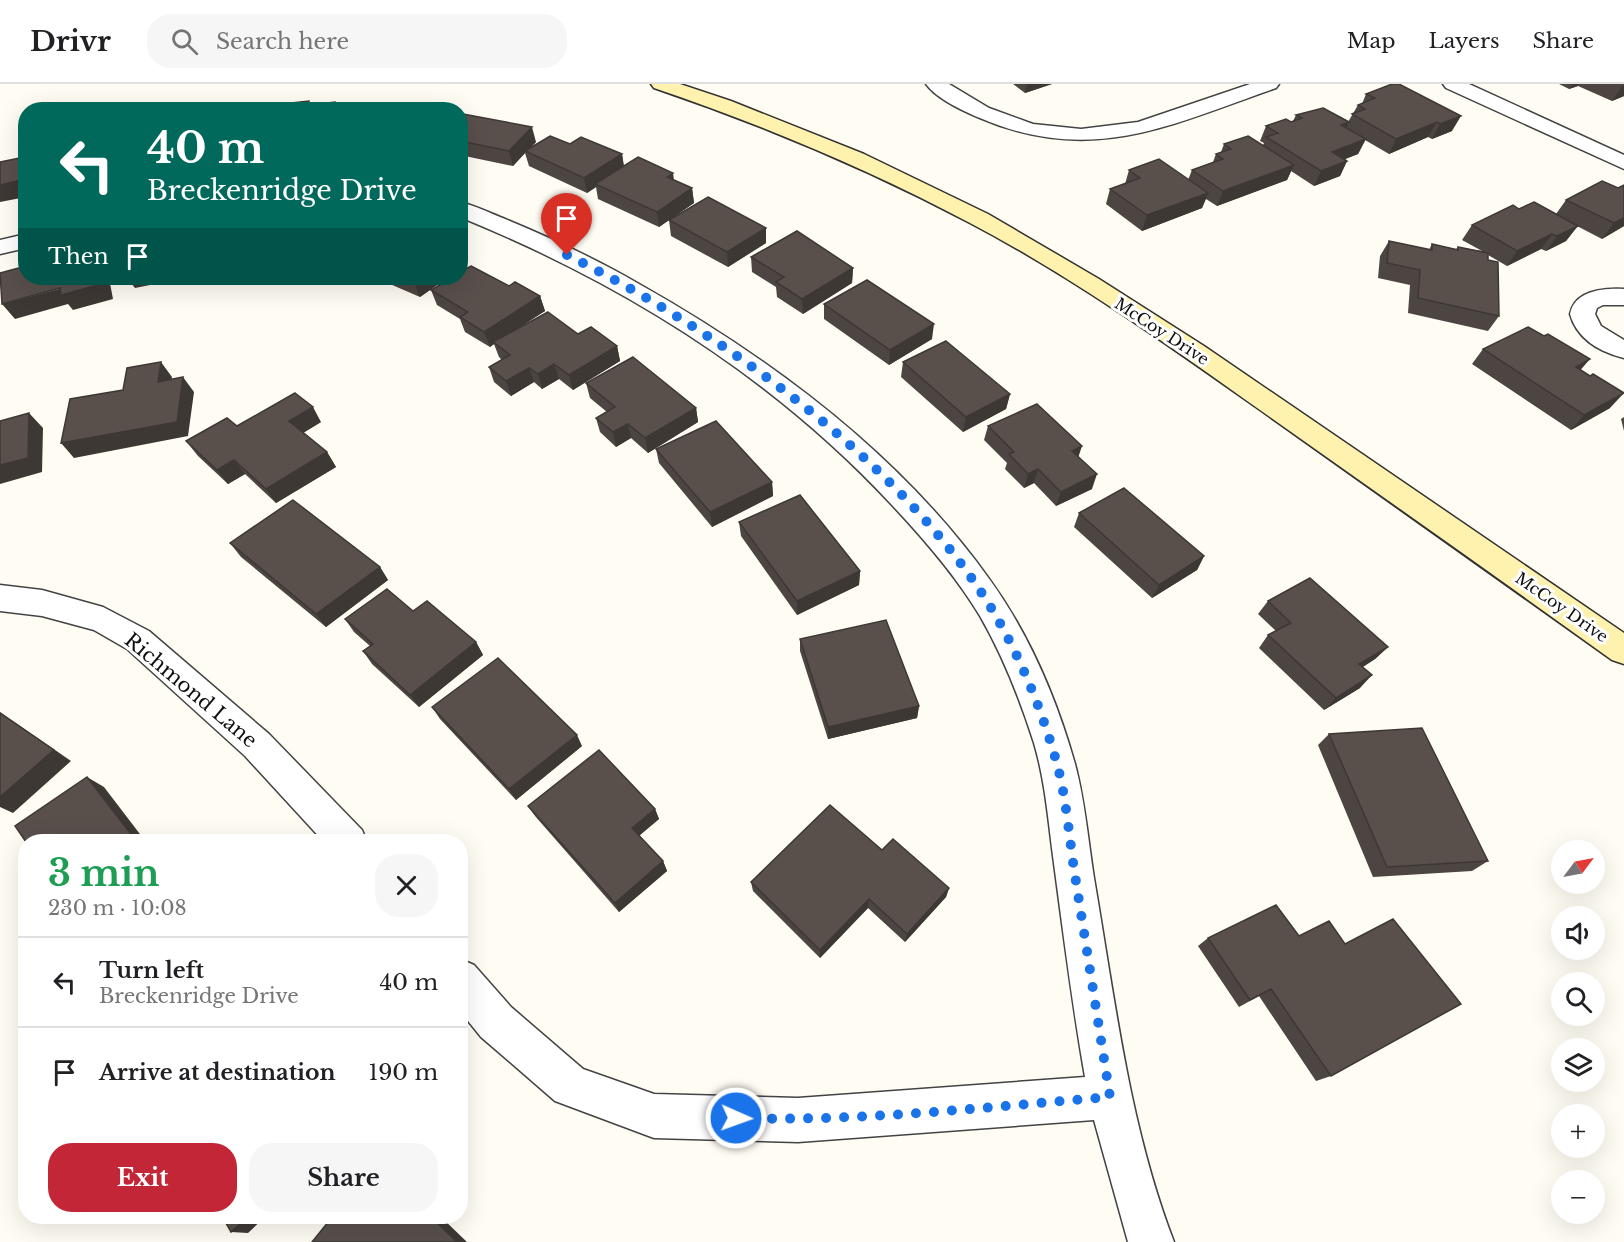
<!DOCTYPE html>
<meta charset="utf-8">
<style>
:root{--surface:#fff;--page:#f6f6f6;--text:#202124;--muted:#757577;--line:#e0e0e0;--accent:#c22637}
body{margin:0;font-family:"Libre Baskerville",serif;background:var(--page);color:var(--text);height:100vh;display:flex;flex-direction:column;font-size:22px;white-space:nowrap}
*{box-sizing:border-box;margin:0}
p{font-size:20px;color:var(--muted)}
.icon{flex:none;width:33px;height:33px;fill:none;stroke:currentColor;stroke-width:2;stroke-linecap:round;stroke-linejoin:round}
.map{position:relative;flex:1;overflow:hidden}
.drawer{position:absolute;left:18px;top:750px;width:450px;height:390px;display:flex;flex-direction:column;background:var(--surface);border-radius:24px;box-shadow:0 6px 24px #0002}
.drawer>*{flex:none}
.guide{position:absolute;left:18px;top:18px;width:450px;height:183px;border-radius:24px;box-shadow:0 6px 24px #0002;background:#00695c;color:#fff;overflow:hidden}
.needle{width:39px;rotate:58deg}
.tools{position:absolute;left:1551px;top:756px;display:grid;gap:12px}
.tools a{display:grid;place-items:center;width:54px;height:54px;border-radius:50%;background:var(--surface);box-shadow:0 6px 24px #0002;font-size:30px}
.pin{position:absolute;display:grid;place-items:center;width:51px;height:51px;color:#fff;margin:-62px -26px;border-radius:50% 50% 50% 0;rotate:-45deg;box-shadow:0 0 6px #0007}
.pin .icon{rotate:45deg}
.me{position:absolute;width:66px;margin:-33px;rotate:92deg;stroke-linejoin:round;filter:drop-shadow(0 0 4px #0008)}
.turn{display:flex;align-items:center;gap:21px;height:126px;padding:0 30px;font-size:27px}
.turn .icon{width:78px;height:78px;stroke-width:2.5}
.turn b{display:block;font-size:42px;line-height:51px}
.then{display:flex;align-items:center;height:57px;padding:0 30px;background:#0003;gap:12px;font-size:22px}
.round{display:grid;place-items:center;flex:none;width:63px;height:63px;border-radius:24px;background:var(--page)}
.overview{display:flex;align-items:center;justify-content:space-between;height:102px;padding:0 30px}
h1{font-size:36px;font-weight:800;line-height:45px;color:#1e9e55}
.primary-button{display:flex;gap:12px;margin-top:auto;padding:12px 30px}
.primary-button a{flex:1;height:69px;border-radius:24px;background:var(--accent);color:#fff;font-size:24px;font-weight:800;line-height:69px;text-align:center}
.primary-button a+a{background:var(--page);color:var(--text)}
ul{padding:0;list-style:none}
li{display:flex;align-items:center;gap:18px;height:90px;padding:0 30px;border-top:2px solid var(--line)}
li div{flex:1}
li b{display:block;font-size:22px}
li em{font-style:normal}
header{display:flex;align-items:center;gap:36px;box-sizing:border-box;height:84px;padding:0 30px;background:var(--surface);border-bottom:2px solid var(--line)}
header strong{font-size:28px}
nav{display:flex;gap:33px;margin-inline-start:auto;font-size:21px}
.search{width:420px;height:54px;background:var(--page);display:flex;align-items:center;gap:15px;box-sizing:border-box;padding:0 21px;border-radius:24px;color:var(--muted);font-size:22px}
.map>svg:first-child{display:block}
</style>
<header>
<strong>Drivr</strong>
<div class="search"><svg class="icon" aria-label="search" viewBox="0 0 24 24"><circle cx="10" cy="10" r="6"/><path d="M15 15l6 6"/></svg>Search here</div>
<nav><a>Map</a><a>Layers</a><a>Share</a></nav>
</header>
<div class="map">
<svg width="1624" height="1158" viewBox="0 0 1624 1158">
<rect width="100%" height="100%" fill="#fffcf3"/>
<g fill="none" stroke-linecap="round" stroke-linejoin="round">
<g stroke="#434343" stroke-width="3">
<path id="street" d="M926 0H949L989 24 1033 40 1081 45 1138 38 1250 0H1279L1276 4C1170 41 1091 82 980 34 963 27 937 15 926 0Z
M1443 0H1469L1624 71V85L1446 4Z
M460 118C476 122 490 129 505 135 551 154 596 175 639 200 772 275 901 371 990 496 1029 550 1057 616 1075 680 1085 717 1088 756 1094 794 1115 916 1129 1041 1174 1158H1128L1094 1036 798 1058 654 1054 555 1017 481 953 460 927V875L474 881 511 923 583 985 654 1010 798 1014 1085 993C1072 920 1063 846 1053 772 1048 734 1045 696 1034 659 1020 615 1003 572 980 532 956 492 924 455 891 420 772 292 622 199 460 133Z
M26 150V164L0 170V156Z
M1624 205V221H1603L1597 224 1595 230 1601 242 1624 256V274C1600 268 1577 255 1570 230 1575 206 1604 204 1624 205Z
M0 501 42 506 103 523 149 547 269 650 362 746 367 758H324L245 672 127 565 94 546 42 532 0 527Z"/>
</g>
<g stroke="#323232" stroke-width="3">
<path id="secondary" d="M651 0H680L731 17 864 70 988 130 1099 195 1204 262 1624 549V580L1612 576C1501 496 1389 417 1277 338 1178 268 1077 195 970 139 868 85 763 41 654 4Z"/>
</g>
<use href="#street" fill="#fff" fill-rule="evenodd"/>
<use href="#secondary" fill="#fff1ae" fill-rule="evenodd"/>
</g>
<path fill="#4d4541" d="M1013 0H1052L1025 9Z
M1392 0 1452 47 1432 55 1428 53 1389 70 1365 56 1358 70 1345 75 1347 77 1340 92 1314 102 1291 87 1287 96 1217 122 1206 115 1202 124 1142 147 1106 120 1110 105 1125 100 1129 86 1188 96 1192 86 1213 78 1216 70 1221 68 1224 60 1263 61 1264 59 1260 57 1266 42 1293 37 1296 31 1348 38 1358 21 1362 20 1366 10Z
M1559 0H1624V12L1612 17 1578 2 1569 5Z
M460 32 536 58 531 63 570 60 622 70 624 82 674 96 692 104 694 119 659 143 598 115 596 103 587 109 529 82 525 69 513 82 460 71Z
M1624 101V142L1602 155 1577 142 1566 157 1546 167 1541 165 1507 182 1488 171V176L1499 232 1488 247 1408 229 1410 201 1378 194 1380 172 1389 157 1429 166 1432 160 1456 165 1458 163 1482 167 1462 156 1472 141 1519 125 1556 130 1566 116 1618 104Z
M669 136 766 159 728 183 671 152Z
M751 173 853 184 852 199 803 230 777 213 776 203 752 188Z
M376 194H447L420 213Z
M509 202 540 212 545 227 512 248 578 250 617 262 620 277 573 306 559 295 542 305 534 298 511 312 494 298 489 283 502 276 499 273 494 260 490 263 465 248 460 235 437 221 431 206Z
M824 220 932 255 889 281 824 235Z
M1483 265 1581 286 1610 324 1571 346 1472 280Z
M903 278 1010 310 1006 325 963 348 901 293Z
M586 299 696 324 698 338 648 369 631 354 616 363 600 348 596 334 607 328 590 314Z
M1624 333V347L1621 335Z
M321 338 303 349 327 368 336 383 276 419 245 390 228 400 198 372 186 357 237 342Z
M988 342 1079 373 1092 405 1056 422 1034 399 1024 404 1005 385 1007 379 984 356Z
M656 365 772 398 773 412 712 443 659 379Z
M1079 429 1204 472 1197 486 1152 514 1074 443Z
M739 438 860 487 859 501 797 531 741 452Z
M230 459 380 483 388 496 326 543 241 473Z
M1268 517 1388 563 1375 575 1363 583 1360 604 1324 626 1259 564 1268 551 1276 547 1258 530Z
M413 527 476 558 483 571 419 623 372 580 363 567 370 562 354 548 345 535Z
M800 555 919 622 917 634 828 655 800 567Z
M432 623 582 662 516 716 440 635Z
M1329 650 1488 777 1472 787 1373 793 1318 661Z
M528 722 655 725 659 735 639 752 663 777 667 787 619 828 535 732Z
M882 766 949 804 946 813 905 858 868 824 820 874 753 807 751 798Z
M1299 852 1331 992 1316 997 1259 912 1239 923 1198 862 1208 854Z"/>
<path fill="#3e3835" d="M1027 0H1052L1025 9Z
M1573 0H1579L1578 2 1569 5Z
M1624 1V12L1612 17 1622 2Z
M335 18 338 26H334Z
M1461 32 1452 47 1432 55 1440 40Z
M1349 38 1342 53 1341 41Z
M1437 38 1428 53 1389 70 1396 55Z
M532 43 536 58 526 68 525 67V69L513 82 509 67Z
M1366 55 1358 70 1325 83 1332 68Z
M622 70 624 85 595 100 596 103 587 109 584 94Z
M25 73 26 74V113L0 118V101Z
M1347 77 1340 92 1314 102 1321 87Z
M1294 81 1287 96 1217 122 1223 107Z
M673 89 675 104 667 93Z
M692 104 694 119 659 143 657 128Z
M1208 109 1202 124 1142 147 1147 131Z
M1624 134V142L1602 155 1614 139Z
M1578 142 1566 157 1546 167 1557 152Z
M766 144V159L728 183 727 168Z
M1552 150 1541 165 1507 182 1517 167Z
M853 184 852 199 803 230 802 215Z
M101 194H109L113 215 73 226 68 220 15 235 2 220Z
M127 194H185L135 204Z
M420 194H447L420 213 414 198Z
M540 212 545 227 495 259 493 258 494 260 490 263 484 248Z
M934 240 932 255 889 281 890 266Z
M617 262 620 277 573 306 569 291Z
M1590 275 1577 290 1576 283Z
M161 278 172 293 169 312 158 298Z
M554 280 559 295 542 305 538 290Z
M529 284 534 298 511 312 506 297Z
M183 293 194 308 188 352 74 374 61 359Z
M1624 309 1610 324 1571 346 1584 331Z
M1010 310 1006 325 963 348 966 333Z
M313 323 321 338 298 352 289 337Z
M696 324 698 338 648 369 645 354Z
M29 329 43 344 42 388 0 400V381Z
M628 340 631 354 616 363 613 348Z
M1082 362 1077 377 1072 367Z
M327 368 336 383 276 419 266 405Z
M234 376 245 390 228 400 217 386Z
M1038 385 1034 399 1024 404 1028 390Z
M1097 390 1092 405 1056 422 1061 408Z
M772 398 773 412 712 443 710 428Z
M1204 472 1197 486 1152 514 1159 501Z
M380 483 388 496 326 543 316 530Z
M860 487 859 501 797 531V517Z
M476 558 483 571 419 623 410 611Z
M1388 563 1375 575 1348 592 1359 580Z
M1372 591 1360 604 1324 626 1336 614Z
M919 622 917 634 828 655V643Z
M0 628 71 677 13 729 0 723Z
M577 651 582 662 516 716 509 705Z
M87 693 104 703 146 758H137Z
M655 725 659 735 636 754 632 744Z
M663 777 667 787 619 828 615 819Z
M949 804 946 813 905 858 907 850Z
M869 815 868 824 820 874V866Z
M248 1132H266L248 1149 231 1148Z
M430 1132H440L467 1158H457Z"/>
<path fill="#59504c" stroke="#3e3835" stroke-width="1.5" d="M1392 0H1399L1461 32 1440 40 1437 38 1396 55 1352 30 1365 25 1358 21 1375 14 1366 10Z
M309 17 308 21 335 18 334 26H262V22Z
M370 20 437 24 436 26H366Z
M1323 24 1349 38 1341 41 1366 55 1332 68 1347 77 1321 87 1266 53 1278 49 1266 42 1286 35 1291 38 1302 34 1296 31Z
M463 30 532 43 509 67 460 57V32Z
M550 52 570 60 581 53 622 70 584 94 525 67Z
M1248 52 1294 81 1223 107 1192 86 1223 75 1216 70 1231 65 1224 60Z
M25 73V95L0 101V78Z
M638 73 673 89 667 93 692 104 657 128 595 100Z
M1159 75 1208 109 1147 131 1110 105 1140 94 1129 86Z
M1602 97 1618 104 1624 101V134L1614 139 1566 116Z
M708 113 766 144 727 168 669 136Z
M1534 118 1578 142 1557 152 1552 150 1517 167 1472 141 1513 121 1519 125Z
M797 147 853 184 802 215 776 198 784 193 751 173Z
M1389 157 1432 166V160L1458 166V163L1488 169V176L1498 178 1499 232 1418 214 1420 186 1387 179Z
M26 182V194H101L102 200 61 211 60 204 2 220 0 189Z
M471 182 509 202 515 198 540 212 484 248 460 233 468 228 431 206 452 194H460V188Z
M404 194H420L414 198Z
M867 196 934 240 890 266 824 220Z
M548 228 578 250 591 243 617 262 569 291 554 280 538 290 529 284 506 297 489 283 510 271 493 258Z
M1528 243 1544 252 1548 250 1590 275 1576 283 1590 292 1593 290 1624 309 1584 331 1483 265Z
M946 257 1010 310 966 333 903 278Z
M633 273 696 324 645 354 628 340 613 348 596 334 615 323 586 299Z
M161 278 158 298 183 293 177 338 61 359 70 315 123 306 127 284Z
M295 309 313 323 289 337 327 368 266 405 234 376 217 386 186 357 227 334 237 342Z
M1037 320 1082 362 1072 367 1097 390 1061 408 1038 385 1028 390 1009 370 1014 368 988 342Z
M29 329 28 374 0 381V337Z
M716 337 772 398 710 428 656 365Z
M1124 404 1204 472 1159 501 1079 429Z
M800 411 860 487 797 517 739 438Z
M293 416 380 483 316 530 230 459Z
M1310 494 1388 563 1359 580 1372 591 1336 614 1268 551 1291 539 1268 517Z
M387 505 413 527 427 517 476 558 410 611 363 567 373 560 345 535Z
M886 536 919 622 828 643 800 555Z
M498 574 577 651 509 705 432 623Z
M0 629 54 666 0 713Z
M1422 644 1488 777 1387 783 1329 650Z
M599 666 655 725 632 744 663 777 615 819 528 722Z
M87 693 137 758H26L15 742Z
M830 721 882 766 893 755 949 804 907 850 869 815 820 866 751 798Z
M1276 821 1299 852 1329 837 1345 860 1393 835 1461 920 1331 992 1271 905 1250 916 1208 854Z
M222 1132H248L231 1148Z
M333 1132H430L457 1158H312Z"/>
<g fill="none" stroke-linecap="round" stroke-linejoin="round">
<path stroke="#1a73e8" stroke-width="10" stroke-dasharray="0 18" d="M567 171C714 244 886 367 979 505 1014 557 1040 619 1057 680 1066 713 1069 751 1074 785 1086 861 1098 937 1110 1013 986 1023 861 1038 736 1034"/>
</g>
<g text-anchor="middle" dominant-baseline="central" stroke-width="6" stroke-linejoin="round" paint-order="stroke">
<g font-size="16" fill="#101010" stroke="#fff">
<text transform="translate(1162 247) rotate(33)">McCoy Drive</text>
<text transform="translate(1562 523) rotate(35)">McCoy Drive</text>
</g>
<g font-size="20" fill="#101010" stroke="#fff">
<text transform="translate(191 606) rotate(40)">Richmond Lane</text>
</g>
</g>
</svg>
<div class="tools">
<a><svg class="needle" viewBox="-14 -14 28 28"><path d="M0-13l5 13h-10z" fill="#e53935"/><path d="M0 13l5-13h-10z" fill="#757577"/></svg></a>
<a><svg class="icon" aria-label="sound" viewBox="0 0 24 24"><path d="M4 9h4l5-4v14l-5-4H4zM17 9q2 3 0 6"/></svg></a>
<a><svg class="icon" aria-label="search" viewBox="0 0 24 24"><circle cx="10" cy="10" r="6"/><path d="M15 15l6 6"/></svg></a>
<a><svg class="icon" aria-label="layers" viewBox="0 0 24 24"><path d="M12 4l9 5-9 5-9-5zM3 14l9 5 9-5"/></svg></a>
<a>+</a>
<a>−</a>
</div>
<div class="pin" style="left:567px;top:171px;background:#d93025"><svg class="icon" aria-label="arrive" viewBox="0 0 24 24"><path d="M6 21V4h12l-3 4 3 4H6"/></svg></div>
<svg class="me" style="left:736px;top:1034px" viewBox="-20 -20 40 40"><circle r="17" fill="#1a73e8" stroke="#fff" stroke-width="3"/><path d="M0-11L8 9 0 5-8 9z" fill="#fff"/></svg>
<div class="guide">
<div class="turn"><svg class="icon" aria-label="left" viewBox="0 0 24 24"><path d="M17 20v-9H6M10 6l-5 5 5 5"/></svg><div><b>40 m</b>Breckenridge Drive</div></div>
<div class="then">Then<svg class="icon" aria-label="arrive" viewBox="0 0 24 24"><path d="M6 21V4h12l-3 4 3 4H6"/></svg></div>
</div>
<section class="drawer">
<div class="overview"><div><h1>3 min</h1><p>230 m · 10:08</p></div><a class="round"><svg class="icon" aria-label="close" viewBox="0 0 24 24"><path d="M6 6l12 12M18 6L6 18"/></svg></a></div>
<ul>
<li><svg class="icon" aria-label="left" viewBox="0 0 24 24"><path d="M17 20v-9H6M10 6l-5 5 5 5"/></svg><div><b>Turn left</b><p>Breckenridge Drive</p></div><em>40 m</em></li>
<li><svg class="icon" aria-label="arrive" viewBox="0 0 24 24"><path d="M6 21V4h12l-3 4 3 4H6"/></svg><div><b>Arrive at destination</b></div><em>190 m</em></li>
</ul>
<div class="primary-button"><a>Exit</a><a>Share</a></div>
</section>
</div>
